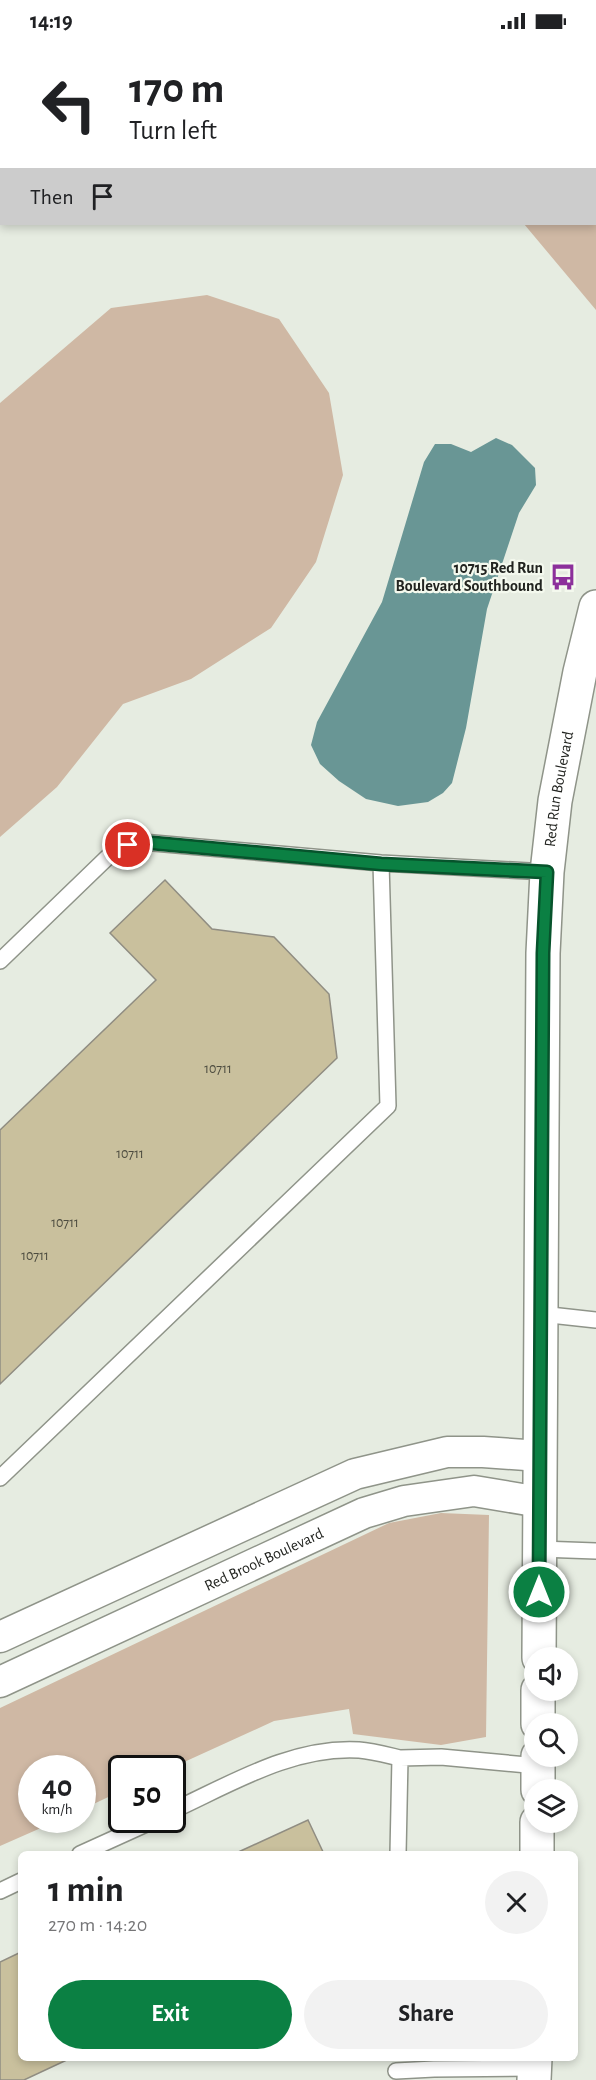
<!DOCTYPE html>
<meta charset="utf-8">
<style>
:root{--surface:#fff;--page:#f2f2f2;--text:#202124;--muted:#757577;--accent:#0b8043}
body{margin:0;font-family:"Alegreya Sans",sans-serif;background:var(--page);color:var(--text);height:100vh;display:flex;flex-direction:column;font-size:22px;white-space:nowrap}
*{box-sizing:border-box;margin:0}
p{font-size:20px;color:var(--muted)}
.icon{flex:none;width:33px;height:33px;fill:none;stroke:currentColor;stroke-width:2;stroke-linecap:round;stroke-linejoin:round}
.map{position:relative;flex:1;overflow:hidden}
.details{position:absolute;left:18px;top:1809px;width:560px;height:210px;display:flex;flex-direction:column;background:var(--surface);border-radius:9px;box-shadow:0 3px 9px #0003}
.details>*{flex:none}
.banner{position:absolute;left:0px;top:0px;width:597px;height:183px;box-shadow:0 3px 9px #0003;background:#fff;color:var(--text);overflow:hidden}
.fabs{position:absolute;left:524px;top:1605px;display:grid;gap:12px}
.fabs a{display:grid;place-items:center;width:54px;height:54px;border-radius:50%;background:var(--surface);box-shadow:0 3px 9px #0003;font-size:30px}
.speed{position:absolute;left:18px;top:1713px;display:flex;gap:12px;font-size:30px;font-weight:700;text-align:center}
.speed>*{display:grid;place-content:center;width:78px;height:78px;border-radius:50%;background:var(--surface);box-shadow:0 3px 9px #0003;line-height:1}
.speed small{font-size:15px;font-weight:400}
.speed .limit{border:3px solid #111;border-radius:9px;background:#fff;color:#111}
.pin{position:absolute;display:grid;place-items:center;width:51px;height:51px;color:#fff;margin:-26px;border:3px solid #fff;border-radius:50%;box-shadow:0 2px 6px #0007}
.me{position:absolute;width:66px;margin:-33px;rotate:0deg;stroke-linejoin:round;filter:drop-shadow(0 0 4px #0008)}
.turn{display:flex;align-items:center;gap:21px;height:126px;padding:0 30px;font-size:27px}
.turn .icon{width:78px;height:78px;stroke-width:2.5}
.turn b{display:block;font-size:42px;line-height:51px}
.then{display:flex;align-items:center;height:57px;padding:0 30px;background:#0003;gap:12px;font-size:22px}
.round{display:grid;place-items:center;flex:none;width:63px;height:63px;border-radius:32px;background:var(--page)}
.summary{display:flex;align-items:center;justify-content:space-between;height:102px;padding:0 30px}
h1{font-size:36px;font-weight:700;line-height:45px}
.primary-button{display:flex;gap:12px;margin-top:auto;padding:12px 30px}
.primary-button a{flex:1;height:69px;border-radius:36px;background:var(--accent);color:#fff;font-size:24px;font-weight:700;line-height:69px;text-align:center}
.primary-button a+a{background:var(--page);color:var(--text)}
.status{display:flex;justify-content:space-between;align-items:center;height:42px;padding:0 30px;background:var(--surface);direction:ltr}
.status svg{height:16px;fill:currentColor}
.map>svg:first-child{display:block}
</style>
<div class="status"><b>14:19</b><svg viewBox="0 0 49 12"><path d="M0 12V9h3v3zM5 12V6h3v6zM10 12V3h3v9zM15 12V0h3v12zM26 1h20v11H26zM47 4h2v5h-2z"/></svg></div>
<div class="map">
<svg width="596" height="2038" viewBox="0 0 596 2038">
<rect width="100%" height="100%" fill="#e6ece1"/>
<path fill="#cfb8a4" d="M374 0H495L496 1 375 2Z
M596 119V268L524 182H596Z
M207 253 279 277 329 351 343 433 316 520 271 586 191 637 123 662 57 745 0 795V361L111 266Z
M441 1471 489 1473 486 1695 441 1703 353 1692 349 1667 274 1679 171 1726H122L121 1749 83 1767 82 1726H32V1778H59L0 1804V1666L389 1481Z"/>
<path fill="#699695" d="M496 396 512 403 535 426 536 443 519 471 487 567 466 686 452 741 443 751 428 760 398 764 366 757 339 739 320 722 311 703 317 680 382 560 424 420 435 402H451L471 410Z"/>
<path fill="#c9c09d" stroke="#908d82" stroke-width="1.5" d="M165 838 212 887 274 895 329 952 337 1016 0 1342V1088L156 938 110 891Z
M308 1778 324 1812H234Z
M21 1910V2016H71L24 2038H0V1920Z"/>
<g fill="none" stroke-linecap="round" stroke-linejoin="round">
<g stroke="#8f9489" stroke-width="18">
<path id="lane" d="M578 2 579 0
M596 6V5
M596 35V34
M0 919 114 809 142 800 381 821 547 830
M541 1272 596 1278
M0 1436 388 1064 381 821
M540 1507 596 1509
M400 1716 441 1715 538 1724
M172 1769C231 1742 292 1704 359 1708 372 1709 387 1713 400 1716L398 1812
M80 1812 155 1778
M0 1849 21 1839
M396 2029 434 2027 535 2026"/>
</g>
<g stroke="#8f9489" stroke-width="33">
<g id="street">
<path d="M0 1595 355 1432 447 1410H483L540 1414"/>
<path id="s1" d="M0 1640 364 1471 404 1459 474 1449 540 1460"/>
</g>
</g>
<g stroke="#8f9489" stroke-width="36">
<g id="secondary">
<path id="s2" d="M539 1616 543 911 547 830 555 759 580 630 596 565"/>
<path d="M538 1682V1648"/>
<path d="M538 1748V1714"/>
<path d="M537 1812V1780"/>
<path d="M534 2038 535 2016"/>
</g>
</g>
<use href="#lane" stroke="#fff" stroke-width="15"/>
<use href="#street" stroke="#fff" stroke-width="30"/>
<use href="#secondary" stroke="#fff" stroke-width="33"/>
</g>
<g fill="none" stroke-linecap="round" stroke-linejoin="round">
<g stroke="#07532c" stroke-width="15">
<path id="route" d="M128 803 142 800 381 822 547 830 543 911 539 1550"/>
</g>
<use href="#route" stroke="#0b8043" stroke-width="10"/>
</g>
<defs>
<g id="bus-bare" transform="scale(2.07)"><path d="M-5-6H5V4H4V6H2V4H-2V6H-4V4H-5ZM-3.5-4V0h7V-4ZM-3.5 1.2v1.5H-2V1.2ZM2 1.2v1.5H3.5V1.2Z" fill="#8c309b" stroke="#f4f9ee" stroke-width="2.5" paint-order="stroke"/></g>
</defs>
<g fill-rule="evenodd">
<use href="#bus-bare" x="563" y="535"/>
</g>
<g text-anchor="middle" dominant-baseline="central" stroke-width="4.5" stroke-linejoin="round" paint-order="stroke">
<g font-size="14" fill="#4c4b3f">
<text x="218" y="1027">10711</text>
<text x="130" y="1112">10711</text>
<text x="65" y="1181">10711</text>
<text x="35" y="1214">10711</text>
</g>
<g font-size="16" font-weight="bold" fill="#222420" stroke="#f4f9ee" text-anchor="end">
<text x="543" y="526">10715 Red Run<tspan x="543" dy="18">Boulevard Southbound</tspan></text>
</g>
<g font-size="16" fill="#222420" stroke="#f4f9ee">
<text stroke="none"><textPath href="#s2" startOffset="870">Red Run Boulevard</textPath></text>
<text stroke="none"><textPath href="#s1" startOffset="291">Red Brook Boulevard</textPath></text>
</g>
</g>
</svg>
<div class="fabs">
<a><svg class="icon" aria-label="sound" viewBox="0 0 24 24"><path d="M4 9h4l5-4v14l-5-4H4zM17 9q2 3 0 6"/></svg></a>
<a><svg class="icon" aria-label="search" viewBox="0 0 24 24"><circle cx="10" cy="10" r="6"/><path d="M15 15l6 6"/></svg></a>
<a><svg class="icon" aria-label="layers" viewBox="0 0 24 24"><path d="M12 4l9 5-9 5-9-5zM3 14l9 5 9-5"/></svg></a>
</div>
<div class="speed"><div>40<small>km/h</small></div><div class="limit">50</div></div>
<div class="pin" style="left:128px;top:803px;background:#d93025"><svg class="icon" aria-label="arrive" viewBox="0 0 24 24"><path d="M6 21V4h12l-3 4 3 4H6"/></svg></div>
<svg class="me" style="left:539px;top:1550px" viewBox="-20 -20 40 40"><circle r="17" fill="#0b8043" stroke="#fff" stroke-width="3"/><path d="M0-11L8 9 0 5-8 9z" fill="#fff"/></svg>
<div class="banner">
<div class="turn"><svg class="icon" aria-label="left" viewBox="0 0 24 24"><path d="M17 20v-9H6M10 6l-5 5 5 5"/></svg><div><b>170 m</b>Turn left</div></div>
<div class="then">Then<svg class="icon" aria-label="arrive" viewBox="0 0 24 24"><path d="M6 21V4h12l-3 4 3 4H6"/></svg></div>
</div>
<section class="details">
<div class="summary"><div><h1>1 min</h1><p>270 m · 14:20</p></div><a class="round"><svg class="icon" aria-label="close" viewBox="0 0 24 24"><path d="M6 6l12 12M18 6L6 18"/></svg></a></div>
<div class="primary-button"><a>Exit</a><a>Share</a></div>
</section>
</div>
